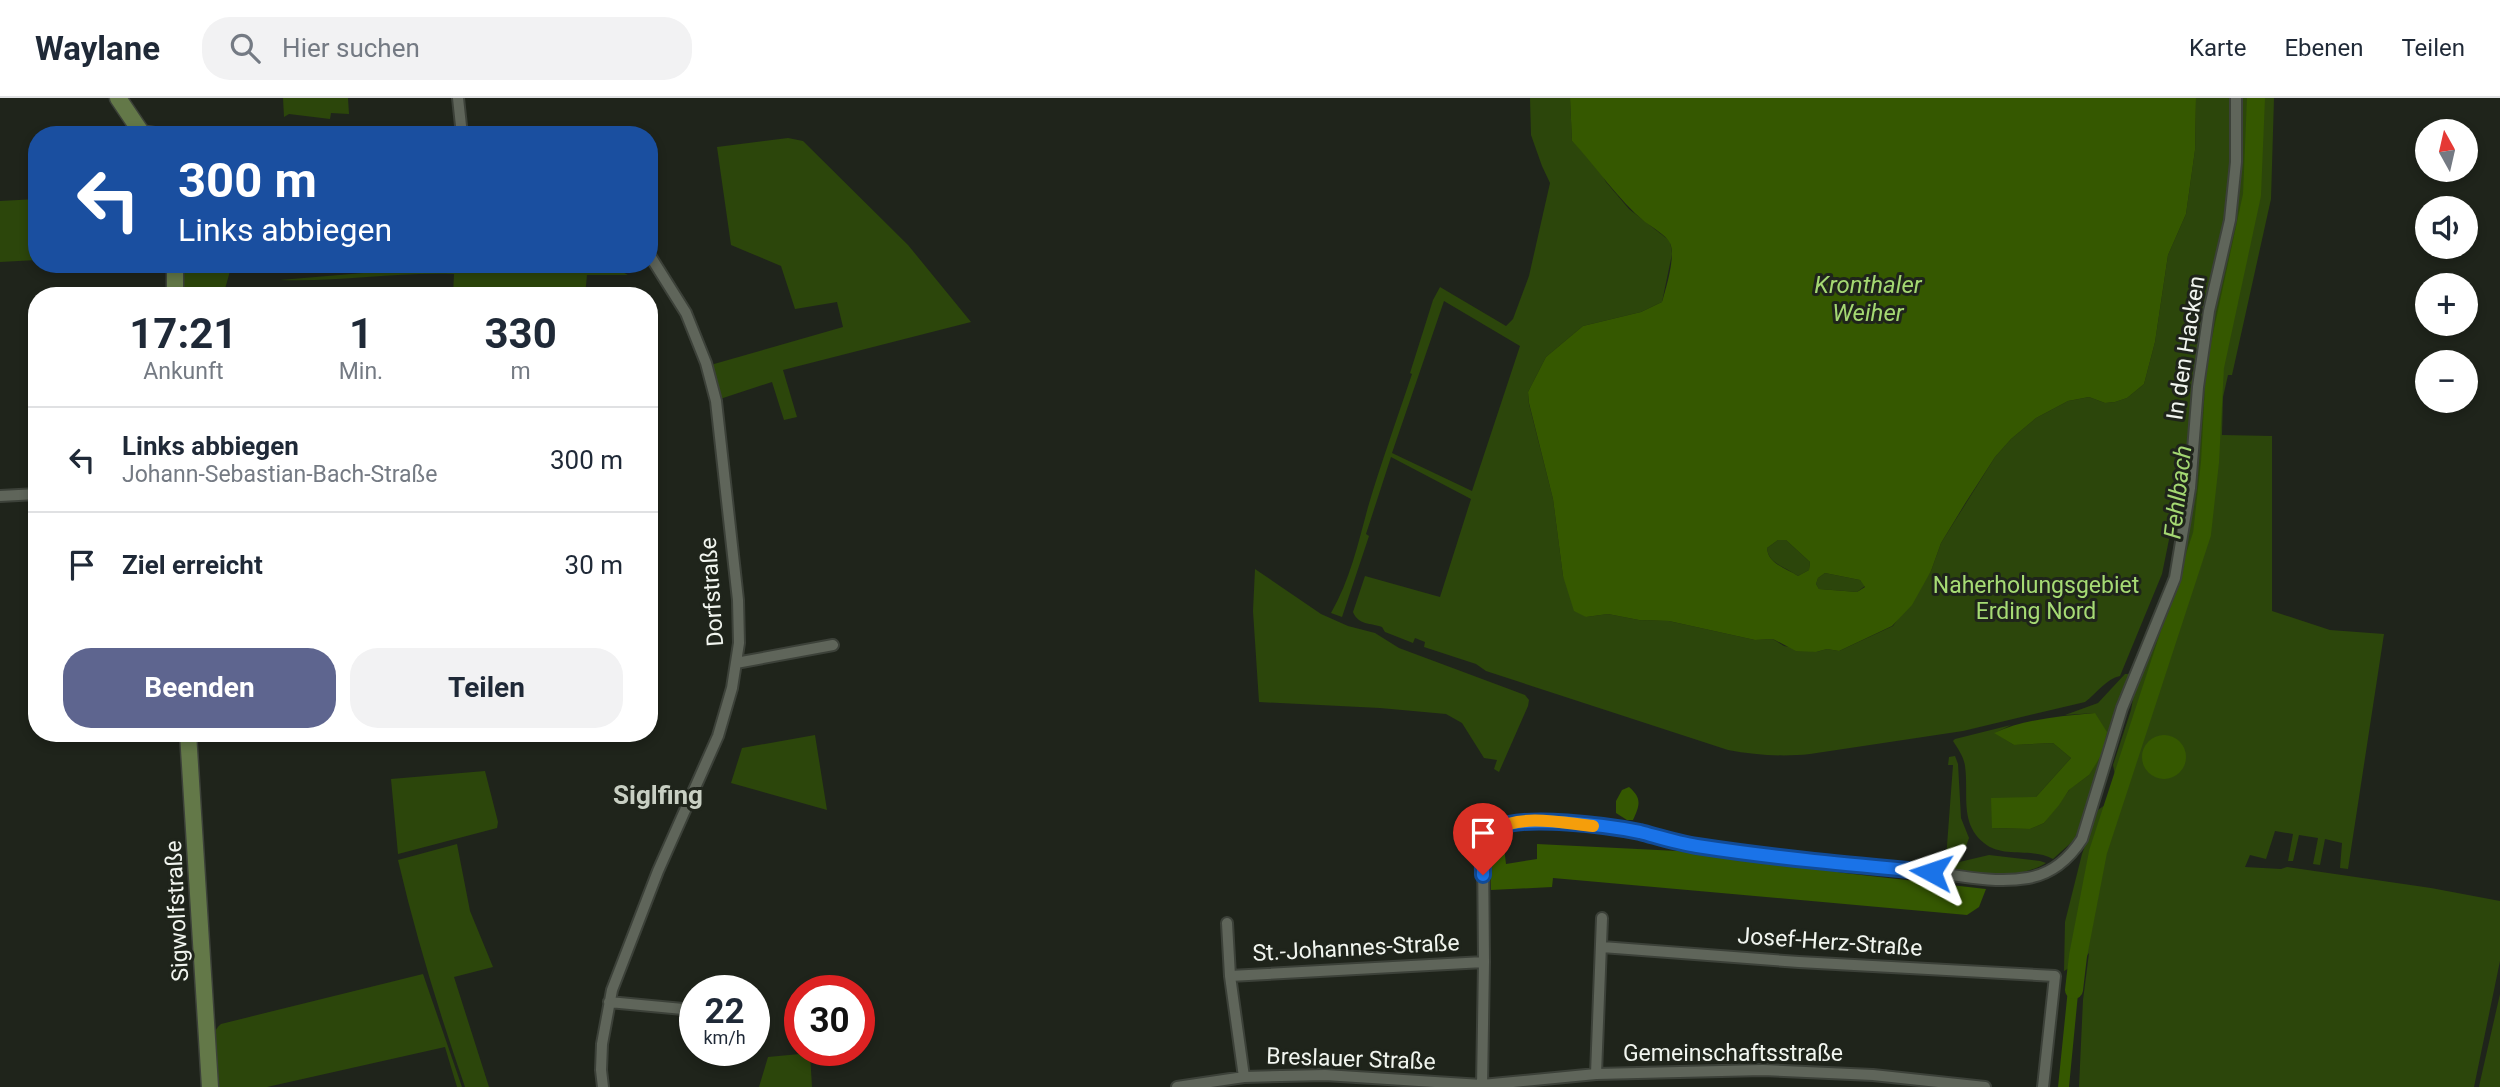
<!DOCTYPE html>
<html lang="de">
<meta charset="utf-8">
<style>
:root{--surface:#fff;--page:#f2f2f3;--text:#1f2937;--muted:#747a83;--line:#e0e1e3;--accent:#5e658f}
body{margin:0;font-family:Roboto,sans-serif;background:var(--page);color:var(--text);height:100vh;display:flex;flex-direction:column;font-size:26px;white-space:nowrap}
*{box-sizing:border-box;margin:0}
p{font-size:23px;color:var(--muted)}
.icon{flex:none;width:38px;height:38px;fill:none;stroke:currentColor;stroke-width:2;stroke-linecap:round;stroke-linejoin:round}
.map{position:relative;flex:1;overflow:hidden}
.details{position:absolute;left:28px;top:189px;width:630px;height:455px;display:flex;flex-direction:column;background:var(--surface);border-radius:28px;box-shadow:0 4px 10px #0003}
.details>*{flex:none}
.guide{position:absolute;left:28px;top:28px;width:630px;height:147px;border-radius:28px;box-shadow:0 4px 10px #0003;background:#1a4fa0;color:#fff;overflow:hidden}
.needle{width:46px;rotate:352deg}
.controls{position:absolute;left:2415px;top:21px;display:grid;gap:14px}
.controls a{display:grid;place-items:center;width:63px;height:63px;border-radius:50%;background:var(--surface);box-shadow:0 4px 10px #0003;font-size:35px}
.speed{position:absolute;left:679px;top:877px;display:flex;gap:14px;font-size:35px;font-weight:700;text-align:center}
.speed>*{display:grid;place-content:center;width:91px;height:91px;border-radius:50%;background:var(--surface);box-shadow:0 4px 10px #0003;line-height:1}
.speed small{font-size:18px;font-weight:400}
.speed .limit{border:10px solid #d22;background:#fff;color:#111}
.pin{position:absolute;display:grid;place-items:center;width:60px;height:60px;color:#fff;margin:-72px -30px;border-radius:50% 50% 50% 0;rotate:-45deg;box-shadow:0 0 7px #0007}
.pin .icon{rotate:45deg}
.me{position:absolute;width:77px;margin:-38px;rotate:275deg;stroke-linejoin:round;filter:drop-shadow(0 0 5px #0008)}
.turn{display:flex;align-items:center;gap:24px;height:147px;padding:0 35px;font-size:32px}
.turn .icon{width:91px;height:91px;stroke-width:2.5}
.turn b{display:block;font-size:49px;line-height:60px}
.eta{display:flex;justify-content:space-evenly;align-items:center;height:119px;text-align:center}
.eta b{font-size:42px;font-weight:700;line-height:49px}
.button{display:flex;gap:14px;margin-top:auto;padding:14px 35px}
.button a{flex:1;height:80px;border-radius:28px;background:var(--accent);color:#fff;font-size:28px;font-weight:700;line-height:80px;text-align:center}
.button a+a{background:var(--page);color:var(--text)}
ul{padding:0;list-style:none}
li{display:flex;align-items:center;gap:21px;height:105px;padding:0 35px;border-top:2px solid var(--line)}
li div{flex:1}
li b{display:block;font-size:26px}
li em{font-style:normal}
header{display:flex;align-items:center;gap:42px;box-sizing:border-box;height:98px;padding:0 35px;background:var(--surface);border-bottom:2px solid var(--line)}
header strong{font-size:33px}
nav{display:flex;gap:38px;margin-inline-start:auto;font-size:24px}
.search{width:490px;height:63px;background:var(--page);display:flex;align-items:center;gap:18px;box-sizing:border-box;padding:0 24px;border-radius:28px;color:var(--muted);font-size:26px}
.map>svg:first-child{display:block}
</style>
<header>
<strong>Waylane</strong>
<div class="search"><svg class="icon" aria-label="search" viewBox="0 0 24 24"><circle cx="10" cy="10" r="6"/><path d="M15 15l6 6"/></svg>Hier suchen</div>
<nav><a>Karte</a><a>Ebenen</a><a>Teilen</a></nav>
</header>
<div class="map">
<svg width="2500" height="989" viewBox="0 0 2500 989">
<rect width="100%" height="100%" fill="#1f241b"/>
<path fill="#2c460b" fill-rule="evenodd" d="M283 0H348L349 16 331 15 330 21 289 16 284 19Z
M1530 0H1570L1572 43 1597 68 1606 84 1629 111 1670 143 1672 156 1662 204 1641 214 1583 228 1546 259 1528 294 1529 306 1553 401 1563 478 1586 519 1608 516 1639 522 1669 523 1755 542 1773 541 1784 548 1816 554 1827 551 1839 553 1893 528 1931 473 1941 445 1995 359 2011 341 2036 320 2068 303 2089 299 2105 305 2115 304 2127 300 2144 286 2155 244 2168 157 2186 116 2195 52 2196 0H2274L2271 101 2232 277H2228L2223 299 2222 337 2272 338V513L2330 532 2384 536 2348 771 2340 770 2342 745 2325 741 2320 767 2313 766 2318 740 2299 737 2293 763H2288L2293 736 2275 733 2266 761 2250 757 2245 769 2281 771 2287 769 2431 790 2500 803V863L2474 989H2079L2083 902 2089 855 2083 862 2064 873 2065 824 2082 756 2098 712 2109 704 2116 682 2113 667 2131 612 2137 579 2179 480 2191 412H2175L2162 476 2120 578C2106 581 2097 595 2085 604L1963 633 1810 656C1782 659 1755 657 1728 652L1486 573 1476 566 1424 549 1425 544 1415 540 1413 545 1385 534 1382 529C1371 525 1358 527 1353 514L1365 478 1440 499 1471 401 1391 359 1366 436 1369 438 1342 519 1331 515C1350 482 1358 446 1368 409 1381 365 1397 321 1412 276L1410 275 1433 202 1440 189 1506 228 1513 221 1529 178 1550 85 1542 68 1531 37ZM1444 203 1520 248 1472 393 1392 355Z
M788 40 803 43 908 147 971 224 783 272 797 319 784 322 772 284 720 301 712 268 714 266 843 229 837 204 795 211 781 168 731 147 717 49Z
M37 101V162L0 164V103Z
M180 166H232L223 198H180Z
M434 169C472 170 510 171 548 171 573 171 606 163 628 177H587L585 198H453L454 176C396 174 338 184 280 182Z
M1778 442H1786L1810 464 1809 472 1798 478C1786 469 1768 466 1767 450Z
M1255 471 1321 516 1348 528 1375 535 1399 550 1525 597 1529 602 1528 608 1499 674 1494 671 1497 662 1484 660 1462 625 1446 616 1380 610 1259 604 1253 513Z
M1825 475 1860 482 1865 488 1857 494 1819 491 1816 486 1818 480Z
M2125 576H2130L2131 578 2080 732 2074 742 2053 761C2033 749 2003 761 1984 745 1959 725 1969 696 1965 668 1964 659 1958 651 1953 643L1955 641 2011 627 1995 635 2014 647 2053 645 2071 660 2036 699 1992 730 2030 731 2044 725 2070 691 2089 677 2095 615 2065 617 2098 605Z
M815 637 827 712 731 685 742 650Z
M1955 658 1958 666 1961 720 1969 740 1962 759 1950 763 1946 761 1953 667H1948L1949 659Z
M485 673 498 724 497 730 398 756 391 681Z
M457 746 470 813 493 869 454 879 489 989H465C439 914 416 839 398 762Z
M1989 757 2040 763 2046 765C2015 784 1973 775 1938 772V769Z
M423 876 462 989H457L445 949 267 989H215C214 972 205 938 221 926Z
M2500 896V989H2479L2480 984Z
M810 955 812 989H759L768 959Z"/>
<path fill="#355801" d="M2095 615 2107 634 2102 656 2089 677 2069 692 2059 707 2044 725 2030 731 1992 730 1991 700 2036 699 2071 660 2053 645 2014 647 1994 635C2025 621 2061 618 2095 615Z
M1629 689C1642 700 1640 707 1633 722H1627L1616 715V703L1622 692Z
M1503 741 1506 766 1537 761V746L1718 755 1844 775 1986 791 1979 809 1967 817 1553 780 1552 789 1491 792C1491 773 1486 752 1503 741Z"/>
<path fill="#355800" fill-rule="evenodd" d="M1570 0H2196L2195 52 2186 116 2168 157 2155 244 2144 286 2127 300 2115 304 2105 305 2089 299 2068 303 2036 320 2011 341 1995 359 1966 404 1941 445 1931 473 1912 507 1892 528 1839 553 1827 551 1816 554 1796 553 1773 541 1755 542 1669 523 1639 522 1608 516 1586 519 1574 513 1563 478 1553 401 1529 305 1528 294 1546 259 1583 228 1641 214 1662 204C1666 190 1676 158 1670 145 1666 137 1652 129 1645 124 1617 101 1597 69 1572 43ZM1778 442H1786L1810 464 1809 472 1798 478C1786 470 1768 466 1767 450ZM1825 475 1860 482 1865 489 1857 494 1819 491 1816 486 1818 480Z
M2142 659a22 22 0 1 1 44 0a22 22 0 1 1-44 0Z
M2081 865 2069 989H2058L2070 871Z"/>
<g fill="none" stroke-linecap="round" stroke-linejoin="round">
<path stroke="#355800" stroke-width="18" d="M2074 892 2078 858 2098 754 2202 436 2210 364 2215 269 2252 97 2256 0"/>
<g stroke="#3c4139" stroke-width="14">
<path id="street" d="M458 0 462 37
M141 33 168 37
M0 398 37 396
M736 565 833 547
M1227 825 1230 878 1244 979
M1602 849 1799 864 2055 878 2043 989
M1230 878 1484 864
M609 904 683 911 695 914
M1596 976 1602 820
M603 989 601 972 602 946 612 892 658 773 718 638 732 590 739 545 738 502 716 303 706 265 686 215 649 156
M1177 989 1244 979 1325 977 1482 987 1596 976 1763 972 1873 977 1985 989
M1482 989 1484 864 1483 751C1487 736 1496 727 1512 725 1552 719 1600 726 1639 734 1658 738 1676 745 1696 748 1770 762 1847 766 1922 773 1957 777 1993 786 2028 780 2052 776 2069 761 2082 741L2122 610 2175 480 2190 390 2198 289 2209 213 2230 122 2236 64V0"/>
</g>
<g stroke="#3c4139" stroke-width="19">
<path id="secondary" d="M118 0 143 37
M175 198V166
M188 635 210 989"/>
</g>
<use href="#street" stroke="#5f655a" stroke-width="10"/>
<use href="#secondary" stroke="#637848" stroke-width="16"/>
</g>
<g fill="none" stroke-linecap="round" stroke-linejoin="round">
<g stroke="#114b97" stroke-width="18">
<path id="route" d="M1483 777C1483 760 1480 740 1498 730 1522 716 1611 728 1640 734 1659 739 1678 745 1697 748 1775 760 1853 767 1931 774"/>
</g>
<use href="#route" stroke="#1a73e8" stroke-width="12"/>
<path stroke="#f59e0b" stroke-width="12" d="M1496 731C1523 716 1563 725 1593 728"/>
</g>
<g text-anchor="middle" dominant-baseline="central" stroke-width="6" stroke-linejoin="round" paint-order="stroke">
<g font-size="23" fill="#f1f5ef" stroke="#1f241b">
<text transform="translate(2186 250) rotate(-81)">In den Hacken</text>
<text transform="translate(712 494) rotate(-94)">Dorfstraße</text>
<text transform="translate(177 813) rotate(-93)">Sigwolfstraße</text>
<text transform="translate(1830 844) rotate(4)">Josef-Herz-Straße</text>
<text transform="translate(1356 850) rotate(-3)">St.-Johannes-Straße</text>
<text x="1733" y="955">Gemeinschaftsstraße</text>
<text transform="translate(1351 961) rotate(2)">Breslauer Straße</text>
</g>
<g font-size="23" fill="#a6db74" stroke="#1f241b">
<text x="2036" y="487">Naherholungsgebiet<tspan x="2036" dy="26">Erding Nord</tspan></text>
</g>
<g font-size="24" font-style="italic" fill="#a4d872" stroke="#1f241b">
<text x="1868" y="187">Kronthaler<tspan x="1868" dy="28">Weiher</tspan></text>
<text transform="translate(2178 394) rotate(-83)">Fehlbach</text>
</g>
<g font-size="26" font-weight="bold" fill="#c8cfc3" stroke="#1f241b">
<text x="658" y="697">Siglfing</text>
</g>
</g>
</svg>
<div class="controls">
<a><svg class="needle" viewBox="-14 -14 28 28"><path d="M0-13l5 13h-10z" fill="#e53935"/><path d="M0 13l5-13h-10z" fill="#747a83"/></svg></a>
<a><svg class="icon" aria-label="sound" viewBox="0 0 24 24"><path d="M4 9h4l5-4v14l-5-4H4zM17 9q2 3 0 6"/></svg></a>
<a>+</a>
<a>−</a>
</div>
<div class="speed"><div>22<small>km/h</small></div><div class="limit">30</div></div>
<div class="pin" style="left:1483px;top:777px;background:#d93025"><svg class="icon" aria-label="arrive" viewBox="0 0 24 24"><path d="M6 21V4h12l-3 4 3 4H6"/></svg></div>
<svg class="me" style="left:1931px;top:774px" viewBox="-20 -20 40 40"><path d="M0-17L14 15 0 8-14 15z" fill="#1a73e8" stroke="#fff" stroke-width="4"/></svg>
<div class="guide">
<div class="turn"><svg class="icon" aria-label="left" viewBox="0 0 24 24"><path d="M17 20v-9H6M10 6l-5 5 5 5"/></svg><div><b>300 m</b>Links abbiegen</div></div>
</div>
<section class="details">
<div class="eta">
<div><b>17:21</b><p>Ankunft</p></div>
<div><b>1</b><p>Min.</p></div>
<div><b>330</b><p>m</p></div>
</div>
<ul>
<li><svg class="icon" aria-label="left" viewBox="0 0 24 24"><path d="M17 20v-9H6M10 6l-5 5 5 5"/></svg><div><b>Links abbiegen</b><p>Johann-Sebastian-Bach-Straße</p></div><em>300 m</em></li>
<li><svg class="icon" aria-label="arrive" viewBox="0 0 24 24"><path d="M6 21V4h12l-3 4 3 4H6"/></svg><div><b>Ziel erreicht</b></div><em>30 m</em></li>
</ul>
<div class="button"><a>Beenden</a><a>Teilen</a></div>
</section>
</div>
